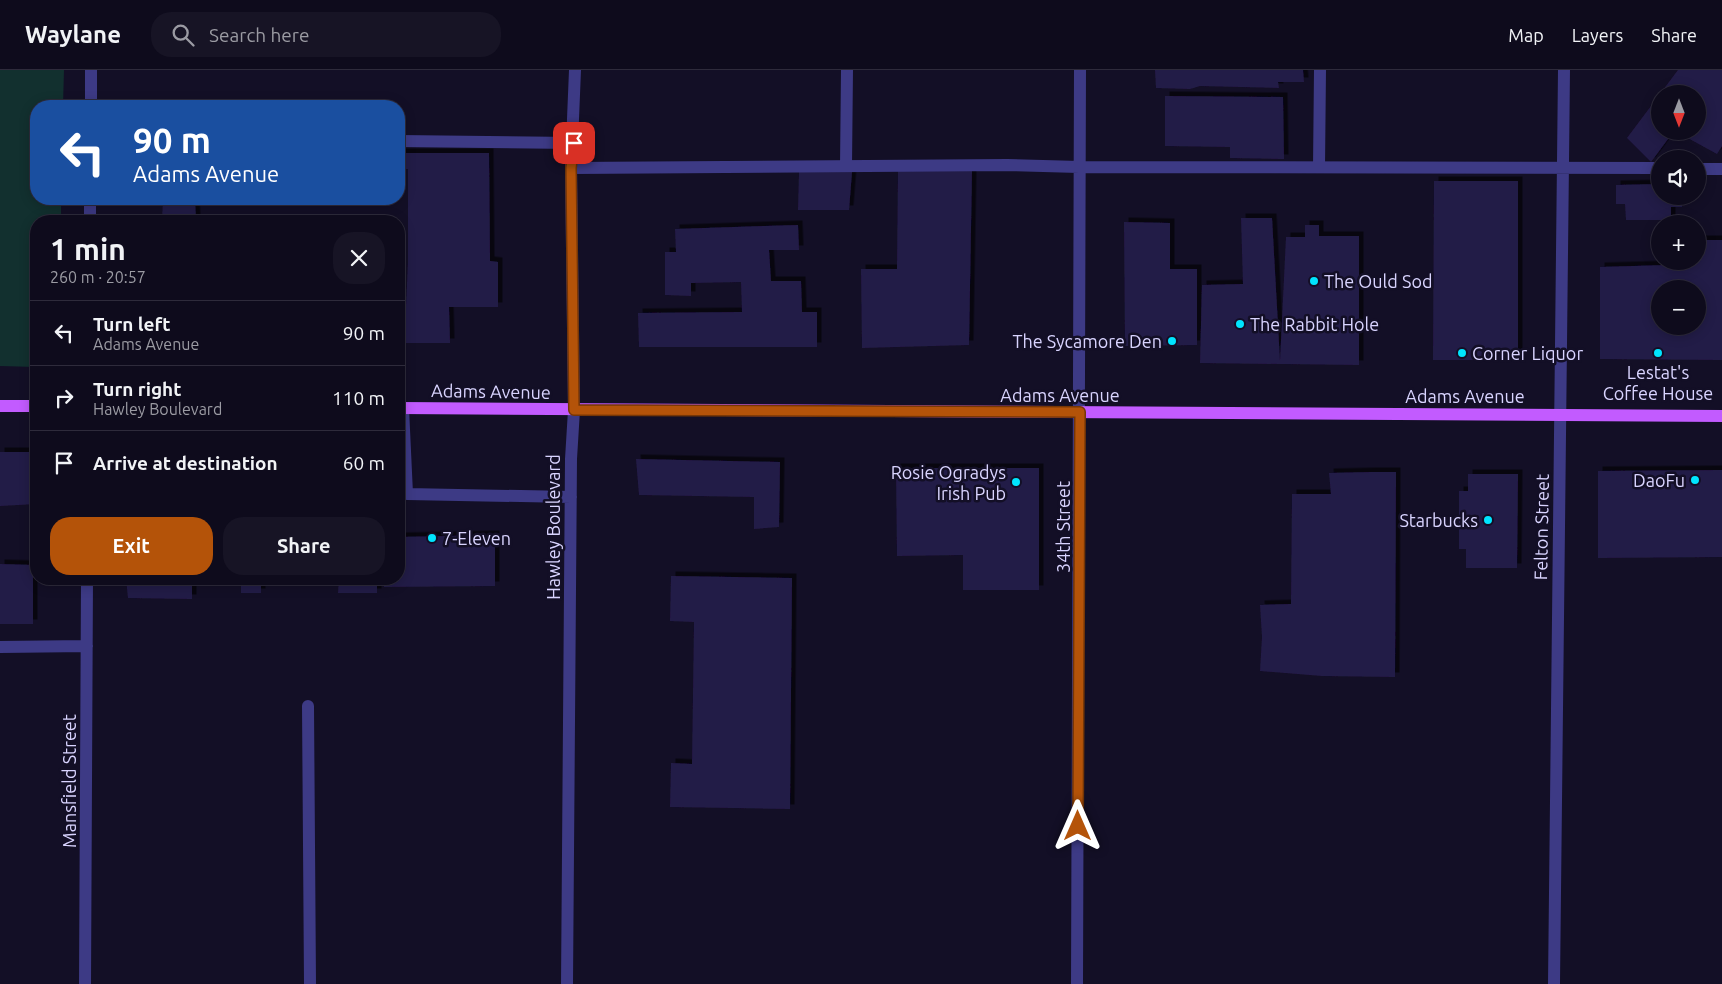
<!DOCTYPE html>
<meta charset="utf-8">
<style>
:root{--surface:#0e0b1c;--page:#171425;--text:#f1f3f6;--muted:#9b9ba3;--line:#2e2b3b;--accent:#b45309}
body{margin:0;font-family:Ubuntu,sans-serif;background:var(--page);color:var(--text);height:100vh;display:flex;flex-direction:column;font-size:19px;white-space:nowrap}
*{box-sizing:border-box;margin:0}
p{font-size:16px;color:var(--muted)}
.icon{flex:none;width:28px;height:28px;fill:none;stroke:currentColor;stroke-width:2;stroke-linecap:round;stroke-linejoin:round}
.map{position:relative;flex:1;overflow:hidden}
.side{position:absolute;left:30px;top:145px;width:375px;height:370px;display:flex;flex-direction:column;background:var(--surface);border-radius:20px;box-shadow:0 2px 12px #0003,0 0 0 1px var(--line)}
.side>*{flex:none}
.guide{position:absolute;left:30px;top:30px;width:375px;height:105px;border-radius:20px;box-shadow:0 2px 12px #0003,0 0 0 1px var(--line);background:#1a4fa0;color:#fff;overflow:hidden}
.needle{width:32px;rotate:180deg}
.fabs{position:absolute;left:1651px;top:15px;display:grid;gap:10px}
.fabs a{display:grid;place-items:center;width:55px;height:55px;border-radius:50%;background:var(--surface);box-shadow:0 2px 12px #0003,0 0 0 1px var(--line);font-size:25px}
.pin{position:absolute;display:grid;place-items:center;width:42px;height:42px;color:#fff;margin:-21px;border-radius:10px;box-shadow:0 2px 8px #0006}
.me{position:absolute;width:55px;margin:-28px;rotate:0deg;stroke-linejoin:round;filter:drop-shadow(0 0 4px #0008)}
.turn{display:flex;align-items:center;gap:18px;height:105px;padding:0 20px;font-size:22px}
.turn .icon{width:65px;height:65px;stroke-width:2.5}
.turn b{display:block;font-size:35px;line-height:42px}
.round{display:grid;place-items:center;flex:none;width:52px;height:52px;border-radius:20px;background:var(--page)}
.overview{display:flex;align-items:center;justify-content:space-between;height:85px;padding:0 20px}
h1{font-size:30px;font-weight:700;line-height:38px}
.action{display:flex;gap:10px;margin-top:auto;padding:10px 20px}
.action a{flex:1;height:58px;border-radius:20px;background:var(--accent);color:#fff;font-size:20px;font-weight:700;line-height:58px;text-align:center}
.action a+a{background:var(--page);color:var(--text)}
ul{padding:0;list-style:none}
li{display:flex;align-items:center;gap:15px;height:65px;padding:0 20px;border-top:1px solid var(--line)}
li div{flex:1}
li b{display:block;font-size:19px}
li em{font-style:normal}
header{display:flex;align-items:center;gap:30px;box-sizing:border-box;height:70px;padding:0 25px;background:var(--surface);border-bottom:1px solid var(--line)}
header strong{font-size:24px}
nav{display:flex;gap:28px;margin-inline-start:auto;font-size:18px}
.search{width:350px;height:45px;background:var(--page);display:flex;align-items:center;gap:12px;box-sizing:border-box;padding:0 18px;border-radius:20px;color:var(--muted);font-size:19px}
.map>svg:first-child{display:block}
</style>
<header>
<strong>Waylane</strong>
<div class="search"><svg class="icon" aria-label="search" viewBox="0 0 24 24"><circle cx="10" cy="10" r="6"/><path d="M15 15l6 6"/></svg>Search here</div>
<nav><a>Map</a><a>Layers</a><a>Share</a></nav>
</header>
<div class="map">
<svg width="1722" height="914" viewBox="0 0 1722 914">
<defs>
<filter id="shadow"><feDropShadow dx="4.5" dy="-4.5" stdDeviation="0" flood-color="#0009"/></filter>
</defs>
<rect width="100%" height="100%" fill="#130f26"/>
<path fill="#12302f" d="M0 0H64L63 36H36V129H61V151H36V297L0 296Z"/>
<path fill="#241b47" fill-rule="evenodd" filter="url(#shadow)" d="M1155 0H1303L1304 12H1278L1279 18 1200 16 1190 19 1156 18Z
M1678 0H1722V76L1717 84 1675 61H1698V24H1660Z
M1660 24V61H1674L1651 92 1627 68Z
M1165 26 1283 27 1284 89 1230 88V77L1165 76Z
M399 83H489L490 191 498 192V237H449L450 273H399V236H406L408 192V99H399Z
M972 100 969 275 862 278 861 199H897L898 101Z
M799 102H852L849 140H798Z
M1434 111H1518V290H1433Z
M1660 114V126H1682V137H1671V150H1626L1625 134H1616V115Z
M163 129H195L196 151H162Z
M1241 148H1272L1280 291 1286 167H1305V155H1319V166H1359V295L1200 293 1202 215 1243 214Z
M1124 152 1170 153V199H1197V275L1125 276Z
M798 155 799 180H769L771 211H801L802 242H817V277H639L638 243 742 242 741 212 691 213V226L665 225V182H676L675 159Z
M1698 170H1722V290L1600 289V197L1667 195V191H1698ZM1660 219H1698V256H1660Z
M0 382H36V434L0 436Z
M636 389 780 392 779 457 754 459V427L639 425Z
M896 398H1039V520H963V485L897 486Z
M1722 400V487L1598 488V401Z
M1372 402H1396L1395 607 1322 606 1260 601 1262 567 1260 535 1291 534 1292 424H1331L1329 403Z
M1468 404H1518L1517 498H1466V479H1459V421H1468Z
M495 465V516L384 517V509H399V467Z
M0 494 33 495V554H0Z
M671 506 792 508 790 739 670 737 671 693 692 694 694 552 670 551Z
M126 509H192V529L128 528Z
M241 509H261V523H241Z
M339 509H377V523H338Z"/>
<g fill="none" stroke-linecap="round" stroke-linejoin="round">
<path stroke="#3d3a85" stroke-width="12" d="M91 0V36
M399 71 574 73
M846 96 847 0
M1319 97 1320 0
M571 98 1007 95 1079 97 1660 98
M1698 99H1722
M90 151V129
M403 338 407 424 571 427
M0 577 87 576
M308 636 310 914
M85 914 87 509
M567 914 571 389 574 340 571 98 575 0
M1077 914 1080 0
M1554 914 1564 0"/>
<path stroke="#c25bff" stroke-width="12" d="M0 336H36
M399 338 1722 346"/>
</g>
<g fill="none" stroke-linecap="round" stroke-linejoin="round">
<g stroke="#753606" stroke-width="12">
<path id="route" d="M574 73 571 98 574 340 1080 342 1078 756"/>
</g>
<use href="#route" stroke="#b45309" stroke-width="9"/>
</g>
<g fill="#00e5ff" stroke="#130f26" stroke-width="2">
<circle cx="1314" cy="211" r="5"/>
<circle cx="1240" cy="254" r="5"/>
<circle cx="1172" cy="271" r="5"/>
<circle cx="1462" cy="283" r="5"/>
<circle cx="1658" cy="283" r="5"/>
<circle cx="1695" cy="410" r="5"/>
<circle cx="1016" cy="412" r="5"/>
<circle cx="1488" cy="450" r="5"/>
<circle cx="432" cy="468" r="5"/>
</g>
<g text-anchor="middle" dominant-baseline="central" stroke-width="5" stroke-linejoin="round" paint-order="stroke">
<g font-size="18" fill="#d9d4ff" stroke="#130f26" text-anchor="start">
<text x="1324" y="211">The Ould Sod</text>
<text x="1250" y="254">The Rabbit Hole</text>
<text x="1162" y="271" text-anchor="end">The Sycamore Den</text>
<text x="1472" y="283">Corner Liquor</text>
<text x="1658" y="302" text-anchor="middle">Lestat's<tspan x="1658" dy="21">Coffee House</tspan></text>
<text x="1006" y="402" text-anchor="end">Rosie Ogradys<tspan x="1006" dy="21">Irish Pub</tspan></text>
<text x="1685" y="410" text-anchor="end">DaoFu</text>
<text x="1478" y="450" text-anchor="end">Starbucks</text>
<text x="442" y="468">7-Eleven</text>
</g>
<g font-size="18" fill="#d9d4ff" stroke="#130f26">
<text transform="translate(491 321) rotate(1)">Adams Avenue</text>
<text x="1060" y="325">Adams Avenue</text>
<text x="1465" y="326">Adams Avenue</text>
<text transform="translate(553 457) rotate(-90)">Hawley Boulevard</text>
<text transform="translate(1063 457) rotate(-90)">34th Street</text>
<text transform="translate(1541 457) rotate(-89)">Felton Street</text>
<text transform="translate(69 711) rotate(-90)">Mansfield Street</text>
</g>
</g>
</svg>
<div class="fabs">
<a><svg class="needle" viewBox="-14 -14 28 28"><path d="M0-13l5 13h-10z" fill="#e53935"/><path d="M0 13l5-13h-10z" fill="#9b9ba3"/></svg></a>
<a><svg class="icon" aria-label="sound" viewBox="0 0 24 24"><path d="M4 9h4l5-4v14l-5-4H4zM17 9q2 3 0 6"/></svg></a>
<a>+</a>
<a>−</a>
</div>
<div class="pin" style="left:574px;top:73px;background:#d93025"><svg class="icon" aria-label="arrive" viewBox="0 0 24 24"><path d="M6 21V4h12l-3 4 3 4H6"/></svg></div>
<svg class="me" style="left:1078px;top:756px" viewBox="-20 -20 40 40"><path d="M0-17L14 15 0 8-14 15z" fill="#b45309" stroke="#fff" stroke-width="4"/></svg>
<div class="guide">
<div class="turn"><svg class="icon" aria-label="left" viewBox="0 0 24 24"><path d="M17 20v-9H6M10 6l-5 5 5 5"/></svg><div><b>90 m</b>Adams Avenue</div></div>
</div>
<section class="side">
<div class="overview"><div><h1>1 min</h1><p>260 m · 20:57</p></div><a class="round"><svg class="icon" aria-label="close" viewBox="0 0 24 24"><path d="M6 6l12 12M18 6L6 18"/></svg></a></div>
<ul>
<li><svg class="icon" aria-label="left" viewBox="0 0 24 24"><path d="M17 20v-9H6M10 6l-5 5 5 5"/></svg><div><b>Turn left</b><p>Adams Avenue</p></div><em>90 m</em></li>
<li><svg class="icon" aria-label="right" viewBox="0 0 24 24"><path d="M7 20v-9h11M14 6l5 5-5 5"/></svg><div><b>Turn right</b><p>Hawley Boulevard</p></div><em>110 m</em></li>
<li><svg class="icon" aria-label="arrive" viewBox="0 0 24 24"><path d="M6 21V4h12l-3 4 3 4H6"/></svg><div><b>Arrive at destination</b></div><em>60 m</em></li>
</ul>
<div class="action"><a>Exit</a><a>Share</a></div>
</section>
</div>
